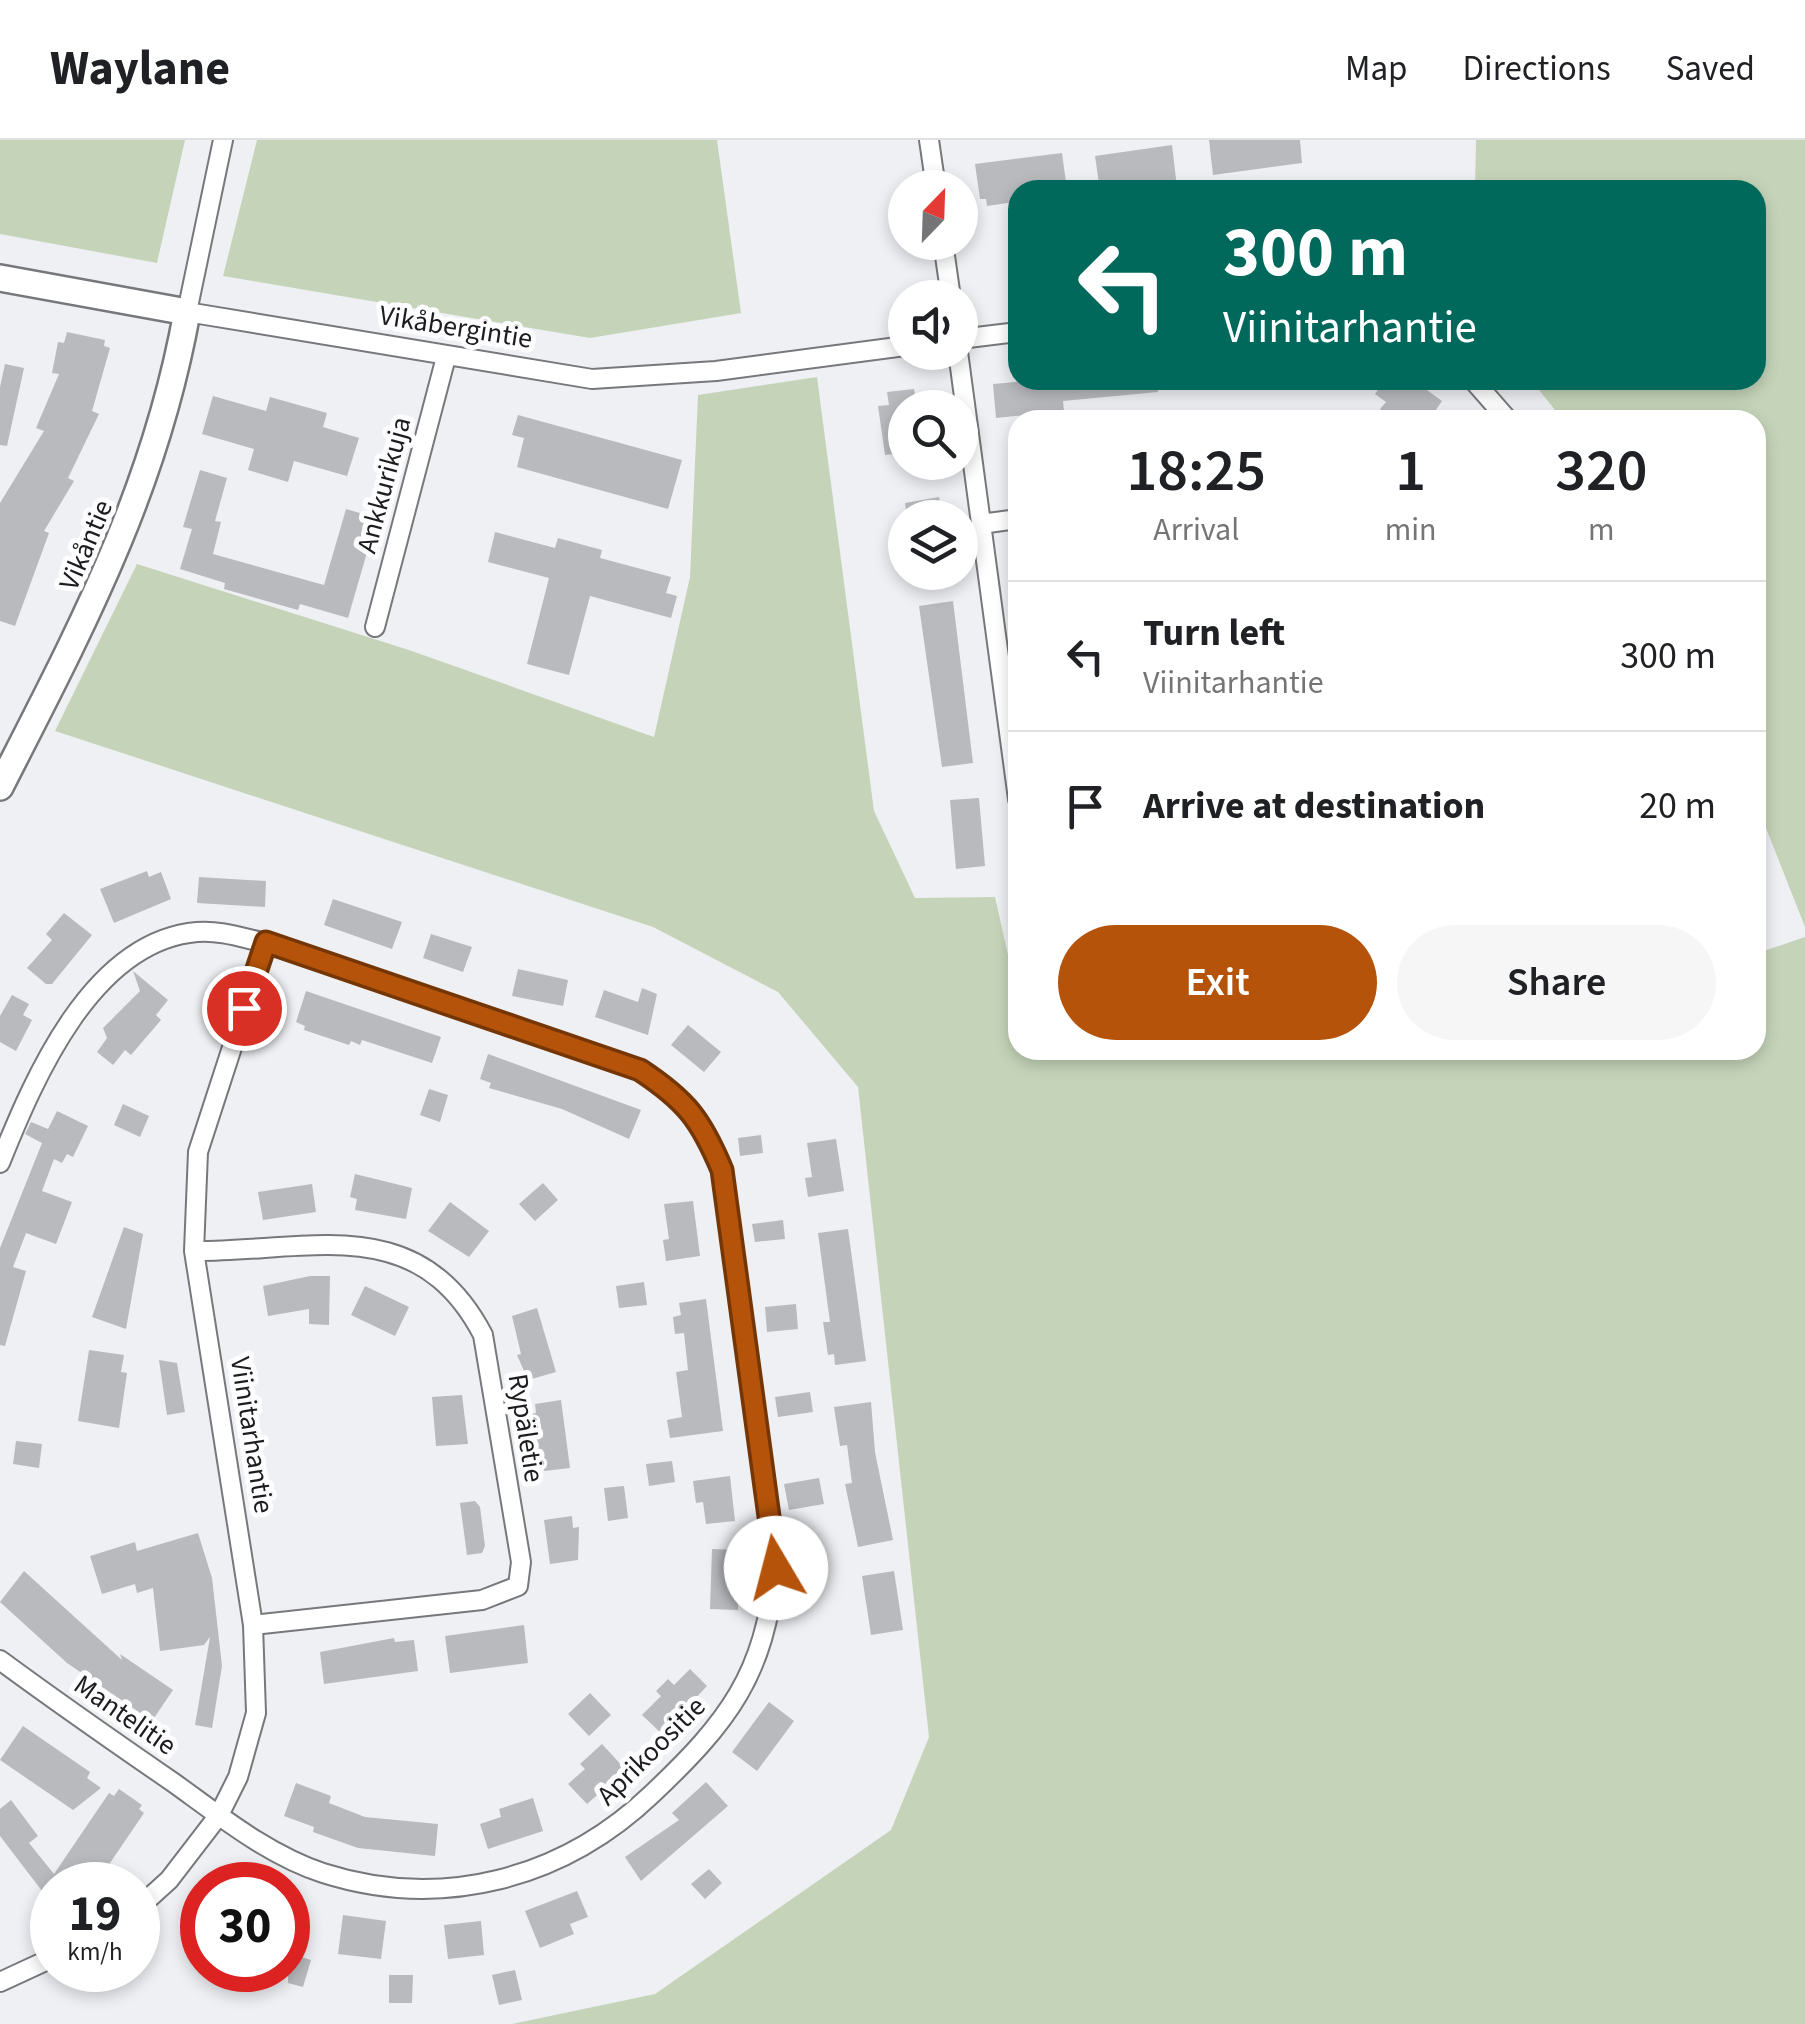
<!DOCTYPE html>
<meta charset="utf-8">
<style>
:root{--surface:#fff;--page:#f6f6f6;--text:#202124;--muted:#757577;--line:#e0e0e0;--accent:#b45309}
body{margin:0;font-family:"Source Sans 3",sans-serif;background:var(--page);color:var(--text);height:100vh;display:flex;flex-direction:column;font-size:38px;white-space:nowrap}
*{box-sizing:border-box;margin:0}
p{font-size:32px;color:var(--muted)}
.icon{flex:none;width:55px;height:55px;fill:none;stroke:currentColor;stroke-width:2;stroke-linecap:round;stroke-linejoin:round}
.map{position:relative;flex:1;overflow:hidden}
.sheet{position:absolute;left:1008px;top:270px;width:758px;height:650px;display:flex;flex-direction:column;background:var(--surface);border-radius:30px;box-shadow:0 5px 15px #0003}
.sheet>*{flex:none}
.guide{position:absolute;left:1008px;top:40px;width:758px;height:210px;border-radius:30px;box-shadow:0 5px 15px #0003;background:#00695c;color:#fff;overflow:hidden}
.needle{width:65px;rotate:23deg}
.buttons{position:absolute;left:888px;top:30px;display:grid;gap:20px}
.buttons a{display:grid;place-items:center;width:90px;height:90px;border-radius:50%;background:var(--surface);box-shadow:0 5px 15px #0003;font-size:50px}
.speed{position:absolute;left:30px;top:1722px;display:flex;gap:20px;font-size:50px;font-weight:700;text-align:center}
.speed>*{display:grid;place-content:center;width:130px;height:130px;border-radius:50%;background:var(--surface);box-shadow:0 5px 15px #0003;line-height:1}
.speed small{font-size:25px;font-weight:400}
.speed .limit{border:15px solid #d22;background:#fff;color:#111}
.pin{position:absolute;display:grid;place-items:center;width:85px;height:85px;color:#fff;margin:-42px;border:5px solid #fff;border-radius:50%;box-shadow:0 2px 10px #0007}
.me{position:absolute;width:110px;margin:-55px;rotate:352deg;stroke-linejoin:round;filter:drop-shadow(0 0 8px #0008)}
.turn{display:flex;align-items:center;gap:35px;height:210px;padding:0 50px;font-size:45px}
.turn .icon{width:130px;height:130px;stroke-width:2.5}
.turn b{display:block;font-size:70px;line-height:85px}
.eta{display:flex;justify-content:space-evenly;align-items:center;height:170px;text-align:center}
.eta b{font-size:60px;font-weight:600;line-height:70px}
.button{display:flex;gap:20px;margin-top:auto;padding:20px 50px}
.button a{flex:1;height:115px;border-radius:60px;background:var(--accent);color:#fff;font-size:40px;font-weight:600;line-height:115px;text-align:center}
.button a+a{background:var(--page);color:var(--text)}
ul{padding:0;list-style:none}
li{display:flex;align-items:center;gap:30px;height:150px;padding:0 50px;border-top:2px solid var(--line)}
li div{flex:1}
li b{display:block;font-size:38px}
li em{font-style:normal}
header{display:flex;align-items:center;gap:60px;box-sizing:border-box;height:140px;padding:0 50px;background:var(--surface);border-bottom:2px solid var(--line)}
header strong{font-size:48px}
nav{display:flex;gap:55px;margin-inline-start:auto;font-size:35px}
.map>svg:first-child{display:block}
</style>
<header>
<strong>Waylane</strong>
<nav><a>Map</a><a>Directions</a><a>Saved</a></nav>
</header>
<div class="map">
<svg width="1805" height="1884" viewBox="0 0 1805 1884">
<rect width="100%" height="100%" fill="#eff0f4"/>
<path fill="#c5d4b9" d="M0 0H185L157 123 0 94Z
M257 0H717L741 173 590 198 223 136Z
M1476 0H1805V787L1755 660V280H1563L1531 240H1755V50H1475Z
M817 237 874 671 915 758 995 757 1017 855 1018 910H1755V814L1805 797V1884H512L655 1854 891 1690 929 1597 858 947 778 852 653 787 55 591 137 424 409 510 654 597 690 437 698 255Z"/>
<path fill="#b9babe" d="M1209 0H1300L1302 23 1213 35Z
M1172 5 1177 47 1100 50 1095 16Z
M1062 13 1067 50H1018L1013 53 1014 62 987 66 986 59H980L975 24Z
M67 192 105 200 104 206 110 208 92 271 99 274 68 338 74 341 44 391 49 393 15 486 0 481V363L44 291 36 288 59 234 52 233 58 202 64 203Z
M5 224 24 228 7 306 0 305V247Z
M1036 240H1157L1158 252 1063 261 1064 271 996 278 993 244Z
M1385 240H1413L1442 261 1429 280H1396L1380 269 1386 262 1375 254Z
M914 249 917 268H905V313L885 315 878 266 889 265 887 252Z
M213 256 266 271 270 257 327 273 323 287 359 298 347 336 294 321 288 342 248 330 254 309 202 294Z
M518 275 682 320 668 369 517 327 524 298 512 295Z
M200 330 227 338 215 381 221 382 213 414 324 445 346 369 377 378 348 478 300 464 298 470 224 449 225 443 180 429 192 389 183 387Z
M939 357 943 378H907L905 363Z
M495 392 555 408 558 398 602 410 600 418 671 437 666 453 677 456 671 478 590 456 569 535 527 524 549 438 488 422Z
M953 461 973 623 942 627 919 466Z
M979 658 985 726 956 729 950 660Z
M147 731 149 737 161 732 171 759 114 783 100 749Z
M199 737 266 741 265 767 197 763Z
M333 759 402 782 392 809 324 785Z
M64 773 92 795 52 844H46L27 828 52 800 46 794Z
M431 794 472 807 463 832 423 818Z
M518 829 568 840 563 866 512 856Z
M133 831 168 860 156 875 161 880 131 915 125 910 113 925 97 912 107 898 103 888 140 851Z
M642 848 657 854 648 895 595 877 604 850 638 862Z
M306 851 441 897 432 923 362 900 360 905 351 901 349 905 304 890 305 886 296 882Z
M12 855 29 864 23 875 32 880 16 911 0 902V876Z
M688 885 721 912 704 932 671 905Z
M488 914 641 970 629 999 562 969 489 948 491 943 480 939Z
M429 949 448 955 440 982 420 975Z
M123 964 149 976 140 997 114 985Z
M57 971 88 986 73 1017 67 1014 62 1023 54 1019 42 1051 72 1062 56 1104 26 1093 13 1127 26 1131 5 1206 0 1205V1108L42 1003 25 994 31 982 48 989Z
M761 995 763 1013 740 1016 738 998Z
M836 999 844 1051 808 1057 805 1038 812 1037 807 1003Z
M355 1034 412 1048 406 1079 355 1070 357 1059 350 1057Z
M543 1043 558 1060 535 1081 519 1064Z
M312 1044 316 1072 263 1080 258 1052Z
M693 1061 700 1116 666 1121 663 1100 669 1099 664 1064Z
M450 1062 489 1091 469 1117 428 1091Z
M783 1080 785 1099 755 1102 752 1084Z
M124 1087 143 1094 126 1189 92 1177Z
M848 1089 866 1221 835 1225 834 1214 828 1215 823 1182H830L818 1093Z
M310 1136H330L329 1185 309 1184V1169L268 1176 263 1146Z
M644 1142 647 1165 619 1168 616 1146Z
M365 1146 409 1167 395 1196 351 1175Z
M706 1159 723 1291 670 1298 667 1280 682 1277 676 1232 688 1230 684 1193 675 1194 673 1177 681 1175 679 1163Z
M796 1164 798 1189 767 1192 765 1167Z
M537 1168 556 1232 528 1240 517 1215 521 1214 512 1176Z
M89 1210 124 1215 121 1232 127 1233 119 1288 78 1281Z
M159 1220 177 1223 185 1272 167 1275Z
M810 1252 813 1272 778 1277 775 1257Z
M462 1255 468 1304 436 1306 432 1257Z
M561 1260 570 1328 544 1331 543 1322 536 1323 535 1314 531 1315 527 1284 531 1283 530 1274 536 1273 535 1264Z
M871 1262 875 1312 893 1400 858 1407 845 1344 852 1343 847 1305 840 1306 834 1267Z
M16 1301 42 1304 39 1328 13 1324Z
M672 1321 675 1342 649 1346 646 1324Z
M730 1336 735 1381 706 1384 703 1362 696 1363 693 1341Z
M819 1338 824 1364 789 1370 784 1344Z
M624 1346 628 1378 608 1381 604 1348Z
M475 1361 480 1367 485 1406 482 1413 467 1415 460 1363Z
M572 1376 573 1388 579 1387 578 1420 550 1424 544 1380Z
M198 1393 212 1438 222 1526 212 1588 195 1585 210 1497 204 1505 160 1511 153 1448 137 1453 135 1444 102 1454 90 1416 135 1402 137 1411Z
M712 1409 739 1410 738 1470 710 1469Z
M24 1431 122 1520 120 1514 173 1550 152 1581 67 1523 0 1462Z
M894 1431 903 1490 871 1495 862 1436Z
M524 1485 528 1523 450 1533 445 1496Z
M394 1498 395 1502 414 1500 418 1531 324 1544 320 1512Z
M690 1529 707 1546 662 1594 642 1575 661 1556 656 1551 668 1539 674 1545Z
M590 1553 611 1575 589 1596 568 1574Z
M769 1562 794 1581 757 1631 732 1612Z
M23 1586 90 1632 87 1638 101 1648 73 1670 0 1620Z
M602 1604 626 1630 587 1664 568 1644 585 1629 580 1624Z
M706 1642 728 1666 641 1741 625 1717 679 1680 672 1673Z
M296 1643 331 1656 329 1663 365 1677 438 1684 435 1716 358 1708 313 1692 314 1687 284 1676Z
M119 1649 142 1665 139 1669 144 1673 95 1745H52V1764L0 1696V1669L11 1660 38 1696 29 1703 54 1734 109 1653 114 1656Z
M533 1658 543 1691 488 1709 480 1684 501 1677 499 1669Z
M709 1729 722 1743 705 1759 691 1744Z
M577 1751 588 1777 570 1784 574 1794 540 1808 525 1771Z
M288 1756 306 1764 288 1808Z
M343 1775 386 1781 381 1819 338 1814Z
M481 1781 484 1815 448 1819 444 1785Z
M288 1813 311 1820 303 1847 288 1843Z
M515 1830 522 1860 499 1865 492 1835Z
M389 1835H413L412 1863H389Z"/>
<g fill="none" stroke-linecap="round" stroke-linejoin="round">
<g stroke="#77787c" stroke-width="22">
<path id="street" d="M223 0 187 172 592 239 716 231 905 206
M929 0 936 48
M943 102 951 158
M960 199 1018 192
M958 212 1018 659
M1473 240 1508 280
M981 384 1018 379
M375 487 446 217
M0 1023C34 938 92 801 197 792 220 790 243 798 266 803L640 930C687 960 701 980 722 1031L775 1428C765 1535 728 1582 652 1654 563 1739 442 1771 323 1733 268 1715 220 1676 174 1643 116 1603 57 1562 0 1520
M194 1111C308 1112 418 1070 483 1195L521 1422 518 1446 482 1460 253 1485
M138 1768 169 1740 219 1675 238 1637 256 1573 253 1485 194 1111 198 1012 266 803
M0 1842 52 1818"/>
</g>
<g stroke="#77787c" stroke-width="30">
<path id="secondary" d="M0 138 187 172C155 351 81 488 0 647"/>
</g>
<use href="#street" stroke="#fff" stroke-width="18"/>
<use href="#secondary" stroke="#fff" stroke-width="25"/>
</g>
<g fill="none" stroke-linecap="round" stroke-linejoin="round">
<g stroke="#753606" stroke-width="25">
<path id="route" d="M244 868 266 802 640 930C687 961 701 980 722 1030L776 1428"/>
</g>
<use href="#route" stroke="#b45309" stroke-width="18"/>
</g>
<g text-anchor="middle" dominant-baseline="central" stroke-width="10" stroke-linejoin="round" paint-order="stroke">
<g font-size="28" fill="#1c1c1d" stroke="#fdfdff">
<text transform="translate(456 187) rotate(9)">Vikåbergintie</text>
<text transform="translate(384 345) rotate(-75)">Ankkurikuja</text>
<text transform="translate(86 405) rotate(-67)">Vikåntie</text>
<text transform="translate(526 1288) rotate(81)">Rypäletie</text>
<text transform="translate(252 1295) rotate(81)">Viinitarhantie</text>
<text transform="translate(125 1575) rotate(35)">Mantelitie</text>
<text transform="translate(651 1611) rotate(-45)">Aprikoositie</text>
</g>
</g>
</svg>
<div class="buttons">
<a><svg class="needle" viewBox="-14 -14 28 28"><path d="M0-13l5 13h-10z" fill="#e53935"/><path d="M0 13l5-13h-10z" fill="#757577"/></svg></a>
<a><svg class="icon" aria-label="sound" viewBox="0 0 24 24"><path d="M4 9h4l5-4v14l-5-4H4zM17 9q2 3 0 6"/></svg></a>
<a><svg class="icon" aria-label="search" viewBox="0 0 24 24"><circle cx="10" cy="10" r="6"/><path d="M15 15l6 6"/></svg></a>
<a><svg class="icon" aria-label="layers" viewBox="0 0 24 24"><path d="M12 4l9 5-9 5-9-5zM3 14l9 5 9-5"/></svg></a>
</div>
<div class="speed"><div>19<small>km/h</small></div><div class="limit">30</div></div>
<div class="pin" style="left:244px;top:868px;background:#d93025"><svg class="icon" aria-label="arrive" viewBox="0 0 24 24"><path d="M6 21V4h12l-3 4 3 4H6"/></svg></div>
<svg class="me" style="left:776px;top:1428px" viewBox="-20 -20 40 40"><circle r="19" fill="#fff"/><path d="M0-13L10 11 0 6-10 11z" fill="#b45309"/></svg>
<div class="guide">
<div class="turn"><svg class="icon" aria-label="left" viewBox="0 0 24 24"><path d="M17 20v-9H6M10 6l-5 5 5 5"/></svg><div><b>300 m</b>Viinitarhantie</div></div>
</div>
<section class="sheet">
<div class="eta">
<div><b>18:25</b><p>Arrival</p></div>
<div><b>1</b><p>min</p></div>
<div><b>320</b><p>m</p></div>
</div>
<ul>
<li><svg class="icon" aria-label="left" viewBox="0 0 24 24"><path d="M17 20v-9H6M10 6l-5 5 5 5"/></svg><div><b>Turn left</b><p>Viinitarhantie</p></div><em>300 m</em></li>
<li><svg class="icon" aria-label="arrive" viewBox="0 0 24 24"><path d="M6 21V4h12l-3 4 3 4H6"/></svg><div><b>Arrive at destination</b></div><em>20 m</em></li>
</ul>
<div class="button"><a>Exit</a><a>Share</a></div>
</section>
</div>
